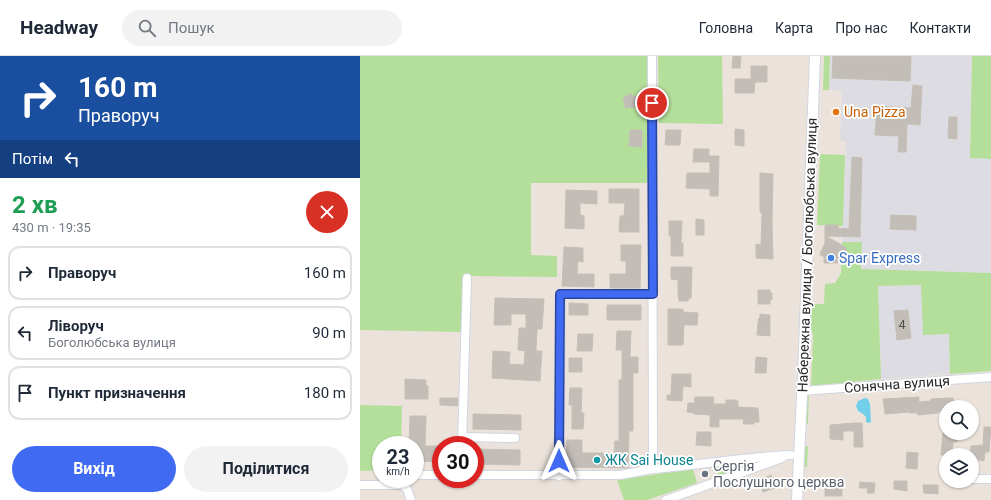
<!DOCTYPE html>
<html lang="uk">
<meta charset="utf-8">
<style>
:root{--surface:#fff;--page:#f2f2f3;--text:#1f2937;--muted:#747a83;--line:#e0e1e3;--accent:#416af2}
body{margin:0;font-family:Roboto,sans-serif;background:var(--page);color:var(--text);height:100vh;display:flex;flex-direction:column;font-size:15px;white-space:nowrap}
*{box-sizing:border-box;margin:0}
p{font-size:13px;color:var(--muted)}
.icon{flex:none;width:22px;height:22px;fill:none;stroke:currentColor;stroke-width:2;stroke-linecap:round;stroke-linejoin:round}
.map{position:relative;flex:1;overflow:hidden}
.sheet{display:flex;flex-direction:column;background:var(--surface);width:360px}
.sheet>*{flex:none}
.guide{background:#1a4fa0;color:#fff;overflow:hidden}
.tools{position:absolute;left:579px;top:344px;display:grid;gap:8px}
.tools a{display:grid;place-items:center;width:40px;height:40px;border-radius:50%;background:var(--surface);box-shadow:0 1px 3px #0004;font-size:20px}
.speed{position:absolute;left:12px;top:380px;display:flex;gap:8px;font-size:20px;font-weight:700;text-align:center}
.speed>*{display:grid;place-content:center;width:52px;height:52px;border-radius:50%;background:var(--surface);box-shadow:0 1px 3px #0004;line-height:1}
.speed small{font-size:10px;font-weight:400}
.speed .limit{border:6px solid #d22;background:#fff;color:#111}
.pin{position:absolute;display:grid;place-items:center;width:34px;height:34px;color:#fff;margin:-17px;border:2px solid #fff;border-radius:50%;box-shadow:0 1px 4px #0007}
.me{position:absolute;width:44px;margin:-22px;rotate:0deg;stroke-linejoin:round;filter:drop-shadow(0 0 3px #0008)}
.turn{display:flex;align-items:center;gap:14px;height:84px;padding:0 12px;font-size:18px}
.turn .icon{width:52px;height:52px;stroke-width:2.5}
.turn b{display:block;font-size:28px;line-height:34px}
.then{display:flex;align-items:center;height:38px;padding:0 12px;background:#0003;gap:8px;font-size:15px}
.round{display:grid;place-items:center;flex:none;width:42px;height:42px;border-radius:21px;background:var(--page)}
.headline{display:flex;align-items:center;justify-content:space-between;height:68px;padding:0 12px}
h1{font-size:24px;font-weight:700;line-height:30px;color:#1e9e55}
.primary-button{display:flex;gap:8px;margin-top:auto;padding:8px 12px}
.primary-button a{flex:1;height:46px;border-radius:24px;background:var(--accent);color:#fff;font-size:16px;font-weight:700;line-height:46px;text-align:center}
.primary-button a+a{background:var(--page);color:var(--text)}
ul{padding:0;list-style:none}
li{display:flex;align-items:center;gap:12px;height:54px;margin:0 8px 6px;padding:0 4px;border:2px solid var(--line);border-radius:12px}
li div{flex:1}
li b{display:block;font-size:15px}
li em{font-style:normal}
header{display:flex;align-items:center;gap:24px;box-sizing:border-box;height:56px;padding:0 20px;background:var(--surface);border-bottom:1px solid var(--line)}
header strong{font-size:19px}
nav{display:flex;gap:22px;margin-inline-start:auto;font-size:14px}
.search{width:280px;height:36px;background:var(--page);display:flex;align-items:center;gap:10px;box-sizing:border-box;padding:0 14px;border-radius:22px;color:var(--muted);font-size:15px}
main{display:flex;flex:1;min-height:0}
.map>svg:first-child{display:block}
</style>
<header>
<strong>Headway</strong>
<div class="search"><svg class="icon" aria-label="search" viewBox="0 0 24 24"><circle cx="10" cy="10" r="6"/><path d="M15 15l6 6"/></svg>Пошук</div>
<nav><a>Головна</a><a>Карта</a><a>Про нас</a><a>Контакти</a></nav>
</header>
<main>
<section class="sheet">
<div class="guide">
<div class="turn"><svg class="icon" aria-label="right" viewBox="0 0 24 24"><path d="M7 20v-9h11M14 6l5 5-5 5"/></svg><div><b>160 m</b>Праворуч</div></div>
<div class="then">Потім<svg class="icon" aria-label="left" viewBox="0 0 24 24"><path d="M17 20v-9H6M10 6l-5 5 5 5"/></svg></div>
</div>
<div class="headline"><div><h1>2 хв</h1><p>430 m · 19:35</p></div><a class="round" style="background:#d93025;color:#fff"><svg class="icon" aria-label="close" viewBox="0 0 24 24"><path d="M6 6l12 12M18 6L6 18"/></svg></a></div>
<ul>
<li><svg class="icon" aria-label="right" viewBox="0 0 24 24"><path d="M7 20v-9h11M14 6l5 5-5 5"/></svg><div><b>Праворуч</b></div><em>160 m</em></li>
<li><svg class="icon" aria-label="left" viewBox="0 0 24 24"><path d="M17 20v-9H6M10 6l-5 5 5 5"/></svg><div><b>Ліворуч</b><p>Боголюбська вулиця</p></div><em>90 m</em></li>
<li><svg class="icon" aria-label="arrive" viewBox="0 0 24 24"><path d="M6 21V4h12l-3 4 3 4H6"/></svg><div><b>Пункт призначення</b></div><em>180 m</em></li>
</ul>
<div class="primary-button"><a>Вихід</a><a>Поділитися</a></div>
</section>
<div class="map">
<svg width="631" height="444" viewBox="0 0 631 444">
<rect width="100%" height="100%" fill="#ebe3db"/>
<path fill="#dedce3" d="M470 0H612L610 102 631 103V217L501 213 502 187 482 186 486 85H480L482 35 469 34Z
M562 229 563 279 589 278 590 318 521 323 518 230Z"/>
<path fill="#b4df9a" d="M0 0H287L288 127H171V199L197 200V221L104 220 101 276 0 274Z
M298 0H362L363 68 299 67Z
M464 0H470L469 34H463Z
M612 0H631V103L610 102Z
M460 98 485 99 483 170 457 169Z
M482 186H502L501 213 631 217V315L590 318 589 278 563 279 561 229 518 230 521 323 451 330 453 279 450 268 451 248H464L465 228 475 227 481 217Z
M449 338 448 368 445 367 447 340Z
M0 349 42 350 41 389H21V414L0 415Z
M448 390 447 411H442V392Z
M395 406 396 407 357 421V419L358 418 356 412H355L354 410Z
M333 413 337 427 287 444H264L257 424Z"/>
<path fill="#72cfe9" d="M505 342 508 343 510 348 511 366 509 367 506 366V361L503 358 498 355 496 350 498 345Z"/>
<path fill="#c3bdb8" stroke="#c6bfb5" d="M373 0H381L380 12H372Z
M473 0H551L550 25 472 22Z
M391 10H407V26H395L394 37H375V23H391Z
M553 29 562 30 560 69 547 68 546 96H538L539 80 515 79 517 50 551 52Z
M270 37 273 40H276V43L278 45 276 46V51L265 52V46L263 45 265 40H268Z
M589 61H597V83L588 82Z
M375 73 384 74V90L375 89Z
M270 74H282V91L269 90Z
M306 74H321L320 89H305Z
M334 93H349V100H359L358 140H350V133L326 132 327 117H350V106H333Z
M492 101 502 102 500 181 466 180 485 191 487 195V200L485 203 477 207H464V200H461L460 198 465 187V169H478V172L489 173Z
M400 117 413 118 412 166 413 203 396 202V188L401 189 402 157 400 156Z
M249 133H279V176H259L260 160H264L265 147H249Z
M206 134 237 135V148L220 147V159L224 160V173L205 172Z
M531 159 556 160V174L530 173Z
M336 163 344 164V179H336Z
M309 165H322L321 187H323V200H311V180H309Z
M261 189H281L280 232H250V218H266V205H261Z
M204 191 223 192V206L218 205 217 218H234V231L202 230Z
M311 211H332L331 242H329L328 245H319V242L318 241V224L311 223Z
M398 234H410V237H412V244H410V248H398Z
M135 242 184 243 182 273H177L176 295H182L180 325 132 322 133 295 150 296 149 308 164 309 165 295 158 294 159 272H166V258H151V269H134Z
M209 247 228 248V259H209Z
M247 249H281V264H247Z
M308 253H323V256L338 257 337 269H324L323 289H308Z
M548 254 551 282 537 284 534 255Z
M400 258 410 259V280L397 279 398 267 399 262H400Z
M257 275H271L270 301H278V317H273V375H269L268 412 206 411 207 384H222V397H254L255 385H259V324H262V294H256Z
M218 278H233L232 295H217Z
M396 301 407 302 406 317H395Z
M209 302H222V316H209Z
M312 318H331V331L323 330 322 345 307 344V339H311Z
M45 323 66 324V330H68V343H45Z
M210 332H222L221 357H224L223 373H212V349H209Z
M335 341H354L353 348H366V344H374L378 345V351L398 352 399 366H394V368H383L384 363H359V371H350V359L334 358V357L327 356 328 347H334Z
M559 341V346L571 345V343L589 342H593L594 347 592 351H586V355L578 356V357L558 359V357H550V356L525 358 523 343Z
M80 342H98L97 350 80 349Z
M113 358 161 359V374L113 373Z
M50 360H66L65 390H81V406L55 405V389H49Z
M494 367H502L503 391H494V375H483V384L470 383V369Z
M624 371H631L629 396H625L624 405 612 403V399H610L611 390 623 389Z
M337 376H351V390L336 389Z
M583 377H597V386H593L592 399H581Z
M115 393 160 394V409L115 408Z
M547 396 558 397 557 413 546 412Z
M411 419 415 432 403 436 399 424Z
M465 423H482V440H465Z
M534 425H547V435L534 433Z
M500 426 515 427 514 437H507L508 432H499Z
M563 429H578V438L564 437Z"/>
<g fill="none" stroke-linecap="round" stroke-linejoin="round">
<g stroke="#d1d5e1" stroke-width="10">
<path id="minor" d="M292 0 293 413C339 409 385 401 431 399
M442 335 631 321
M102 381 155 382
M102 389 107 222
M55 419H81
M115 419H260L293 413
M199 420 201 238H293
M612 423H631
M0 429H42L47 433 51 444
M306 444 422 402"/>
</g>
<g stroke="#d1d5e1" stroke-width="12">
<path id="tertiary" d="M437 444 443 319 455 0"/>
</g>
<use href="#minor" stroke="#fff" stroke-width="8"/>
<use href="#tertiary" stroke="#fff" stroke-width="10"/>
</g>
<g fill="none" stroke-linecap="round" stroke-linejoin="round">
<g stroke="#2a459d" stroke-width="10">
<path id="route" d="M199 405 200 238H293L292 47"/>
</g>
<use href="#route" stroke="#416af2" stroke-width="7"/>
</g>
<circle fill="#e8710a" stroke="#fff" stroke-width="1.5" cx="476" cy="56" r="4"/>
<circle fill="#3f7fe0" stroke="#fff" stroke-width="1.5" cx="471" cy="202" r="4"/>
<circle fill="#0f9aa8" stroke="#fff" stroke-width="1.5" cx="237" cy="404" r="4"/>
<circle fill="#6b7280" stroke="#fff" stroke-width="1.5" cx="345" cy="418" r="4"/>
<g text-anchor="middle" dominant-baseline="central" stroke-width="3.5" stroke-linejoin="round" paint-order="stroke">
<g font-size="12" fill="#504e4d">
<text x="542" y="269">4</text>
</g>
<g font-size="14" fill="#c56008" stroke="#fff" text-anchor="start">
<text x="484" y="56">Una Pizza</text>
</g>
<g font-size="14" fill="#292929" stroke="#fff">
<text transform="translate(447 199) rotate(-88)">Набережна вулиця / Боголюбська вулиця</text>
<text transform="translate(537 328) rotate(-4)">Сонячна вулиця</text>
</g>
<g font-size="14" fill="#366cbe" stroke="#fff" text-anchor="start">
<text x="479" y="202">Spar Express</text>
</g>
<g font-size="14" fill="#0d838f" stroke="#fff" text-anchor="start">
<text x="245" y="404">ЖК Sai House</text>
</g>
<g font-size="14" fill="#5b616d" stroke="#fff" text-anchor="start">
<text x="353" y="410">Сергія<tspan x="353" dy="16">Послушного церква</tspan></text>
</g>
</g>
</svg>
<div class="tools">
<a><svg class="icon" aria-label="search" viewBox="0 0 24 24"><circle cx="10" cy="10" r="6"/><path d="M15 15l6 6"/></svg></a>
<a><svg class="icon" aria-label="layers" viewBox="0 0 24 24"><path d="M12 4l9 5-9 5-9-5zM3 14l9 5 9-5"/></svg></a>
</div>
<div class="speed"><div>23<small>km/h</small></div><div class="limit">30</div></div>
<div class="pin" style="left:292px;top:47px;background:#d93025"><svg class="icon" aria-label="arrive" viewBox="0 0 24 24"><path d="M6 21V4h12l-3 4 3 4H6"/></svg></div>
<svg class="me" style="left:199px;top:405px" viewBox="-20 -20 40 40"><path d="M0-17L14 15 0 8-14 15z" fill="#416af2" stroke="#fff" stroke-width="4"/></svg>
</div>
</main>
